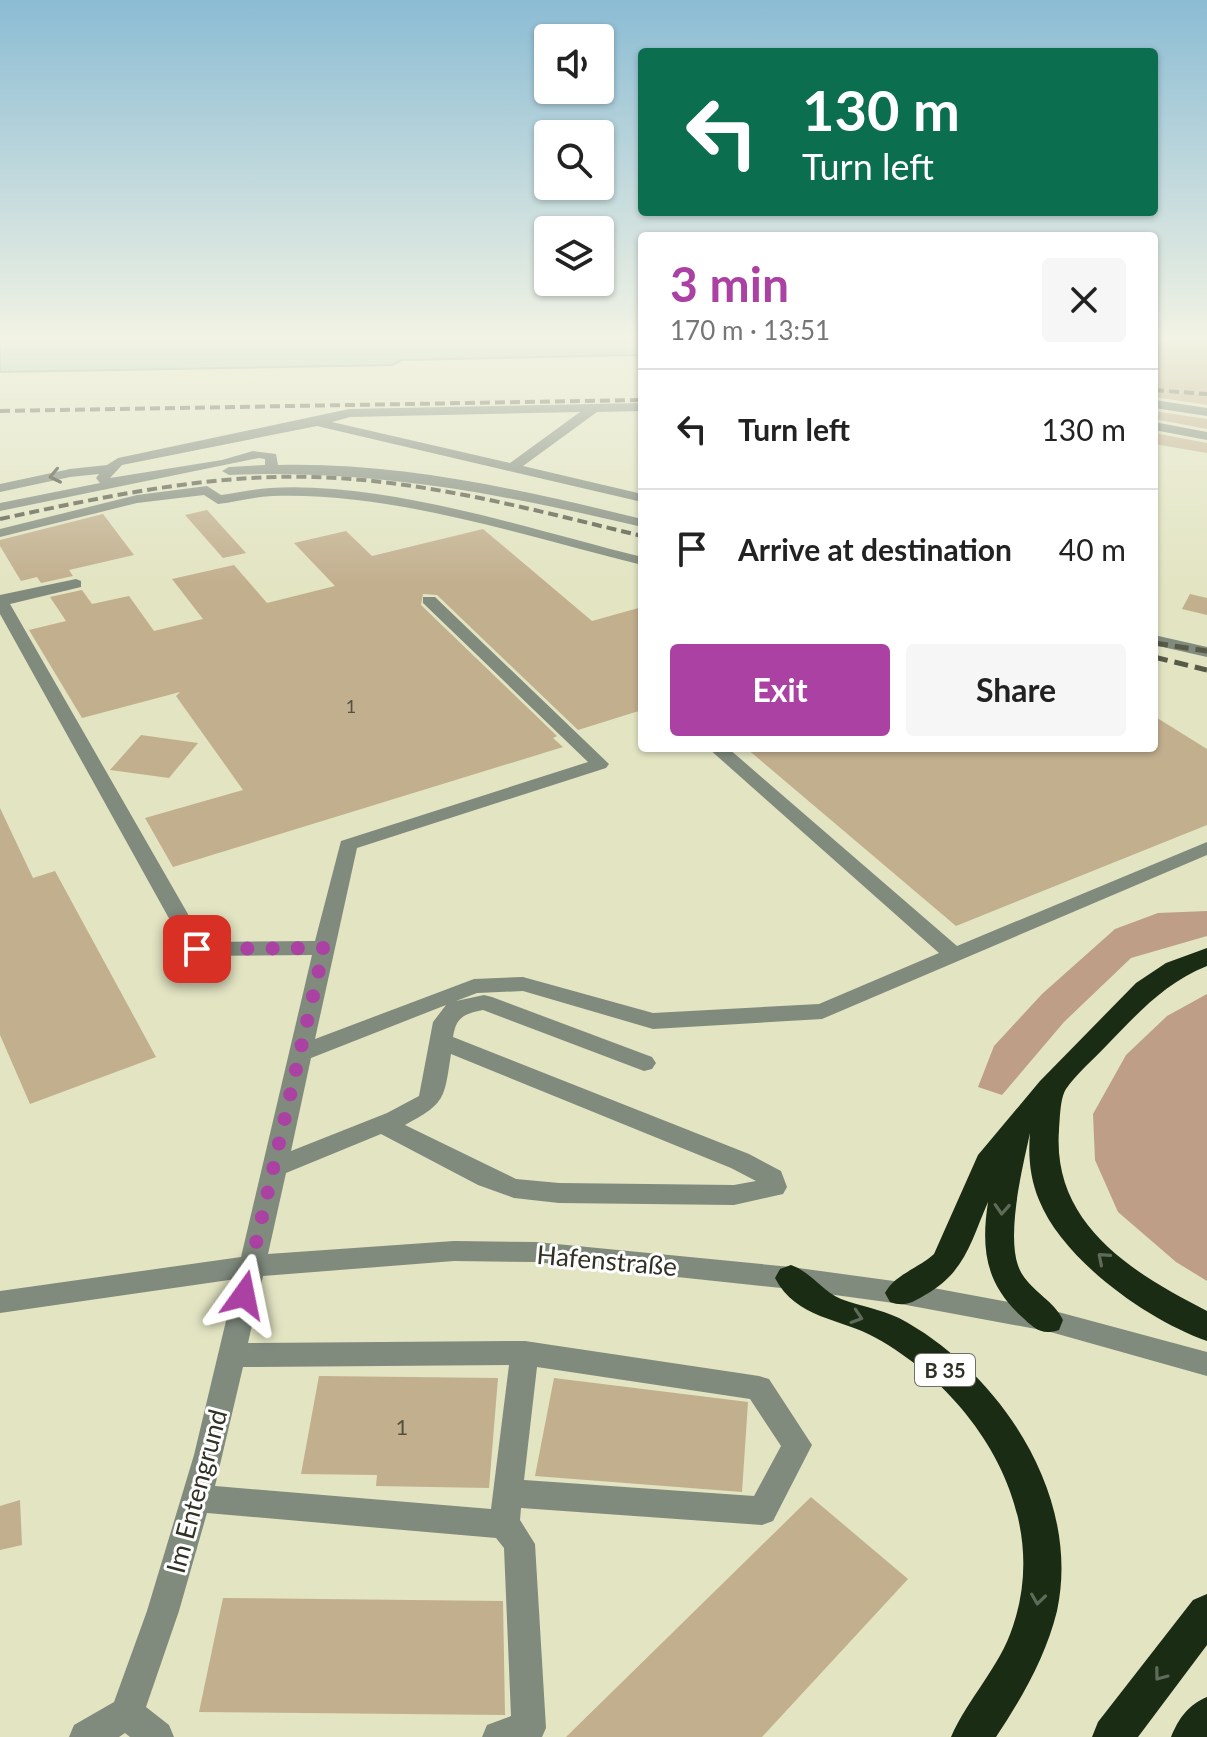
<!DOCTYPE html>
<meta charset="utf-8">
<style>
:root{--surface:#fff;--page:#f6f6f6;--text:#222;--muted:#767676;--line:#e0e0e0;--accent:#aa41a3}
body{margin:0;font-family:Lato,sans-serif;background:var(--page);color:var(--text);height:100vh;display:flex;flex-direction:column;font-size:30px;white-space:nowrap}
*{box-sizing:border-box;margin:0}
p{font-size:26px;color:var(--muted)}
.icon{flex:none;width:44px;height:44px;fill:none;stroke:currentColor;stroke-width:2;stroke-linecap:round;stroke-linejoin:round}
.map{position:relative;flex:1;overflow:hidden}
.drawer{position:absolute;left:638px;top:232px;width:520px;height:520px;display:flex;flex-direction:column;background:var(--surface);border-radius:8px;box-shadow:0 2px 6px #0004}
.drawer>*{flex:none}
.banner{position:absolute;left:638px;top:48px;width:520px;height:168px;border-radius:8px;box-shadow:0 2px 6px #0004;background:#0b6e4f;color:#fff;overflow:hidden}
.fabs{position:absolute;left:534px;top:24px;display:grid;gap:16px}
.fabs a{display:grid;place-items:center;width:80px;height:80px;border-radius:8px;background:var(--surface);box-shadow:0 2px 6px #0004;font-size:40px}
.pin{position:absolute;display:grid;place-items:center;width:68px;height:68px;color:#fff;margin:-34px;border-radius:16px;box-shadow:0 4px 12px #0006}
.me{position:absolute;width:88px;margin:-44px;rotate:12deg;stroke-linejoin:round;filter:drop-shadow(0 0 6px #0008)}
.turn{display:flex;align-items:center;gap:28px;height:168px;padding:0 32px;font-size:36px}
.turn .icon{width:104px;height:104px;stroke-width:2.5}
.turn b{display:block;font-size:56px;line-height:68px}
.round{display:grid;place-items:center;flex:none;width:84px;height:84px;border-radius:8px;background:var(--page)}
.headline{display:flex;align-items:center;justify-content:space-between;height:136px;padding:0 32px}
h1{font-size:48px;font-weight:700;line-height:60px;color:var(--accent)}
.primary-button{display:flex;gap:16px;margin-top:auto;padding:16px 32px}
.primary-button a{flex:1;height:92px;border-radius:8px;background:var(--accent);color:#fff;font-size:32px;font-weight:700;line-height:92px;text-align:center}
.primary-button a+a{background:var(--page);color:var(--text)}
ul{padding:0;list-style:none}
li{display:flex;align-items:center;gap:24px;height:120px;padding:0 32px;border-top:2px solid var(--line)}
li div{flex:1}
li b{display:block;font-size:30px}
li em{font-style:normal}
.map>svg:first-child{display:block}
</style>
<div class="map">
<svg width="1207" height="1737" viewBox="0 0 1207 1737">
<rect width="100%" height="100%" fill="#e2e4c2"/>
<path fill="#bf9e88" d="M1207 911V936L1131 958 1064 1022 1002 1095 978 1087 994 1046 1042 994 1115 929 1158 913Z
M1207 994V1281L1176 1262 1118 1212 1095 1160 1093 1114 1126 1055 1167 1016Z"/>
<path fill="#a1c9b7" stroke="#7f9c8b" stroke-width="2" d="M0 340H642V355L402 360 392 365 0 372Z"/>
<path fill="#c2af8e" d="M1154 340H1207V405L1154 397Z
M1154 411 1207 419V429L1154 419Z
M1154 433 1207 443V453L1154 444Z
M207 510 246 553 223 558 185 515Z
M103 514 134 555 69 570 73 576 41 583 37 577 21 581 0 546V540Z
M483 529 592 621 642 607V710L578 730 437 595 423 594 421 605 557 736 553 738 563 747 173 867 145 818 243 790 176 696 180 692 82 718 29 630 66 621 50 597 82 590 92 604 129 596 154 631 203 619 172 579 234 565 267 603 335 586 294 543 346 531 372 556Z
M1190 594 1207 598V615L1182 609Z
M1154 716 1207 749V825L956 926 746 748H1154Z
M141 735 198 743 169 778 110 770Z
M0 808 33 878 55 871 156 1057 30 1104 0 1035Z
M319 1376 498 1378 489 1488 376 1486 377 1475 301 1474Z
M554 1378 748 1402 742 1492 535 1476Z
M811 1497 908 1579 762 1737H566Z
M20 1500 22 1545 0 1550V1506Z
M223 1598 503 1601 505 1715 199 1712Z"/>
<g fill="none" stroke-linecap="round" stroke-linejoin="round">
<path fill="#808a7d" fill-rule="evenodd" d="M1154 400 1207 408V416L1154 408Z
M642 403V411L597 412 523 466 642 494V502L317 426 122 465 110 478 222 460 253 451 276 454 278 465C402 462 523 490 642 519V527C503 494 373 469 229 475L222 471 229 467 265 465V459L259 458 0 511V503L100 483 96 478 99 474 70 477 0 492V484L70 469 107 465 118 458 349 409ZM580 412 510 463 332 422 350 417Z
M1154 422 1207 432V440L1154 430Z
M207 486 221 495C237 493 253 489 270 488 385 481 530 529 642 557V565C522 536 397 492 272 496 254 497 236 502 218 504L204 495 137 503 0 537V529L137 495Z
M76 579 81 581V587L10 604 204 942 315 941 341 841 588 762 423 603V597H435L609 764 606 768 357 848 315 1039 474 979 523 977 653 1013 819 1004 939 953 708 748H728L957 946 1207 842V855L822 1019 653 1029 523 991 477 993 456 1001 484 995 492 997 652 1057 656 1063 652 1069 644 1071 483 1010C464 1014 456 1017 453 1037L749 1154 781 1171 787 1187 783 1194 734 1205 559 1203 514 1198 478 1185 381 1134 286 1173 268 1254 454 1241 536 1242 791 1267 901 1282 1047 1309 1207 1352V1376L1047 1331 901 1304 791 1289 536 1262 454 1261 263 1276 248 1343 525 1341 759 1376 769 1379 812 1445 773 1521 762 1525 521 1508 520 1520 535 1544 546 1728 542 1737H482L487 1725 511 1716 504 1548 496 1538 207 1513 179 1611 146 1707 169 1725 174 1737H130L125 1733 119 1737H69L74 1725 114 1702 147 1611 194 1455 236 1279 0 1313V1291L241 1257 312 955 197 956 186 949 0 614V595ZM446 1005 433 1022 419 1096 387 1113 291 1151 311 1058ZM451 1054 731 1168 756 1181 734 1185 559 1183 516 1179 405 1125C446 1103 444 1099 451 1054ZM509 1365 491 1509 215 1486 243 1367ZM537 1367 750 1399 781 1446 754 1496 524 1480Z
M1154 635 1207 647V657L1154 645Z"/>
<path fill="#1a2c13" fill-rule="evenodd" d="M1207 948V966C1165 983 1139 1012 1108 1044 1095 1058 1077 1073 1066 1089 1060 1098 1060 1119 1059 1130 1052 1225 1133 1273 1207 1311V1341C1147 1320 1063 1260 1039 1200 1030 1178 1028 1156 1030 1133 1023 1166 1003 1244 1022 1274 1033 1292 1054 1301 1063 1320L1059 1330C1041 1336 1034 1328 1021 1316 985 1283 981 1248 988 1202 971 1241 965 1273 925 1295 912 1303 904 1307 890 1302L885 1293C894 1275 919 1268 934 1254L978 1155 1040 1081 1136 983 1166 963Z
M791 1265C811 1272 822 1291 841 1299 860 1306 880 1309 899 1318 999 1371 1082 1495 1057 1611 1046 1656 1022 1698 996 1737H951C968 1698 1000 1667 1013 1626 1052 1512 975 1393 876 1338 841 1318 796 1319 775 1278L780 1269Z
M1207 1594V1645L1138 1737H1092L1098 1722 1193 1600Z
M1207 1697V1737H1171C1179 1718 1188 1705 1207 1697Z"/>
<path stroke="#585a48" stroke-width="4" stroke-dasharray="10 5" stroke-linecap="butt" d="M1154 390 1207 394
M0 411 642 400
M0 519C103 497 207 474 313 477 425 480 534 510 642 536"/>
<path stroke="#585a48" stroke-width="5" stroke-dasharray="14 7" stroke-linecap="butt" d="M1154 643 1207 651
M1154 657 1207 670"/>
</g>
<defs><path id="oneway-chevron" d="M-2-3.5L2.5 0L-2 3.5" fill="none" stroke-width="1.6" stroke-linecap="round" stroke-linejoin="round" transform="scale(2)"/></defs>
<use stroke="#45483b" href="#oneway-chevron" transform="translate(55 476) rotate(168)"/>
<g stroke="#5f6b5a">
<use href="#oneway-chevron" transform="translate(1002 1209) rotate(93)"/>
<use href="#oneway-chevron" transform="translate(1103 1258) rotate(-139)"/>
<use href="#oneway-chevron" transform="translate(857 1317) rotate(18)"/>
<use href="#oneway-chevron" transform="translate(1038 1599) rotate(98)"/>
<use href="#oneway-chevron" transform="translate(1160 1675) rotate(127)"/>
</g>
<linearGradient id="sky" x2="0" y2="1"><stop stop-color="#8bbcd4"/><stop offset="0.58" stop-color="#f2f3e4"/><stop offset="1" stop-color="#f2f3e4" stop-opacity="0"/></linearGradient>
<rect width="1207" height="584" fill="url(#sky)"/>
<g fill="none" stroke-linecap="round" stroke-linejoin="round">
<path stroke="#aa41a3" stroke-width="14" stroke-dasharray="0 25.2" d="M197 949 324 948 244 1295"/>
</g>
<g text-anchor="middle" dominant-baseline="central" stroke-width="6" stroke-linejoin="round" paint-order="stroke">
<g font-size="18" fill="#55513f">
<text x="351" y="706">1</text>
</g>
<rect fill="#fff" stroke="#6f7066" stroke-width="2" x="915" y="1354" width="60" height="32" rx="6"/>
<g font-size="20" font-weight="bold" fill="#313225">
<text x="945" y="1370">B 35</text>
</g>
<g font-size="22" fill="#55513f">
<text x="402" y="1426">1</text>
</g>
<g font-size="26" fill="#313225" stroke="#fff">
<text transform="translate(607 1260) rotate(5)">Hafenstraße</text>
<text transform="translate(196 1491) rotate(-75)">Im Entengrund</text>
</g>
</g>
</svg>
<div class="fabs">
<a><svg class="icon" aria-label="sound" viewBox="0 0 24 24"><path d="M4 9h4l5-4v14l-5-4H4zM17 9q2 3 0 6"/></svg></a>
<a><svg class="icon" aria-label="search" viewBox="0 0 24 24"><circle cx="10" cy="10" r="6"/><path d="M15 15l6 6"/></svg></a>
<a><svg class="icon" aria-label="layers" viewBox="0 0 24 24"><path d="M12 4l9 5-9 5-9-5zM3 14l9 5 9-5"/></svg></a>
</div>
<div class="pin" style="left:197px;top:949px;background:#d93025"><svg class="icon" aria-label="arrive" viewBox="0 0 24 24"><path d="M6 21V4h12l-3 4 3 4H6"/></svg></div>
<svg class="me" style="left:244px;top:1295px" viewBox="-20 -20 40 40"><path d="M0-17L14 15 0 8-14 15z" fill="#aa41a3" stroke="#fff" stroke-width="4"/></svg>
<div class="banner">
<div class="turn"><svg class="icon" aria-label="left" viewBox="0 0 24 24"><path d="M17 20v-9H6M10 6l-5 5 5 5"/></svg><div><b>130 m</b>Turn left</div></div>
</div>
<section class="drawer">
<div class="headline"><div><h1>3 min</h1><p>170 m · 13:51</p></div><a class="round"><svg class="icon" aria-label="close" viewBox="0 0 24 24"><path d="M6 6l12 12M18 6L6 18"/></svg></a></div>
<ul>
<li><svg class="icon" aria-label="left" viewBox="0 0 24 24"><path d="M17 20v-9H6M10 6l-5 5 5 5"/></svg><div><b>Turn left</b></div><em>130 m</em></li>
<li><svg class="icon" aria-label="arrive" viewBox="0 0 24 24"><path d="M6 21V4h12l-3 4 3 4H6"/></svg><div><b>Arrive at destination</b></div><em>40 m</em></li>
</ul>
<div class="primary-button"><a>Exit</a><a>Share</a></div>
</section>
</div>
